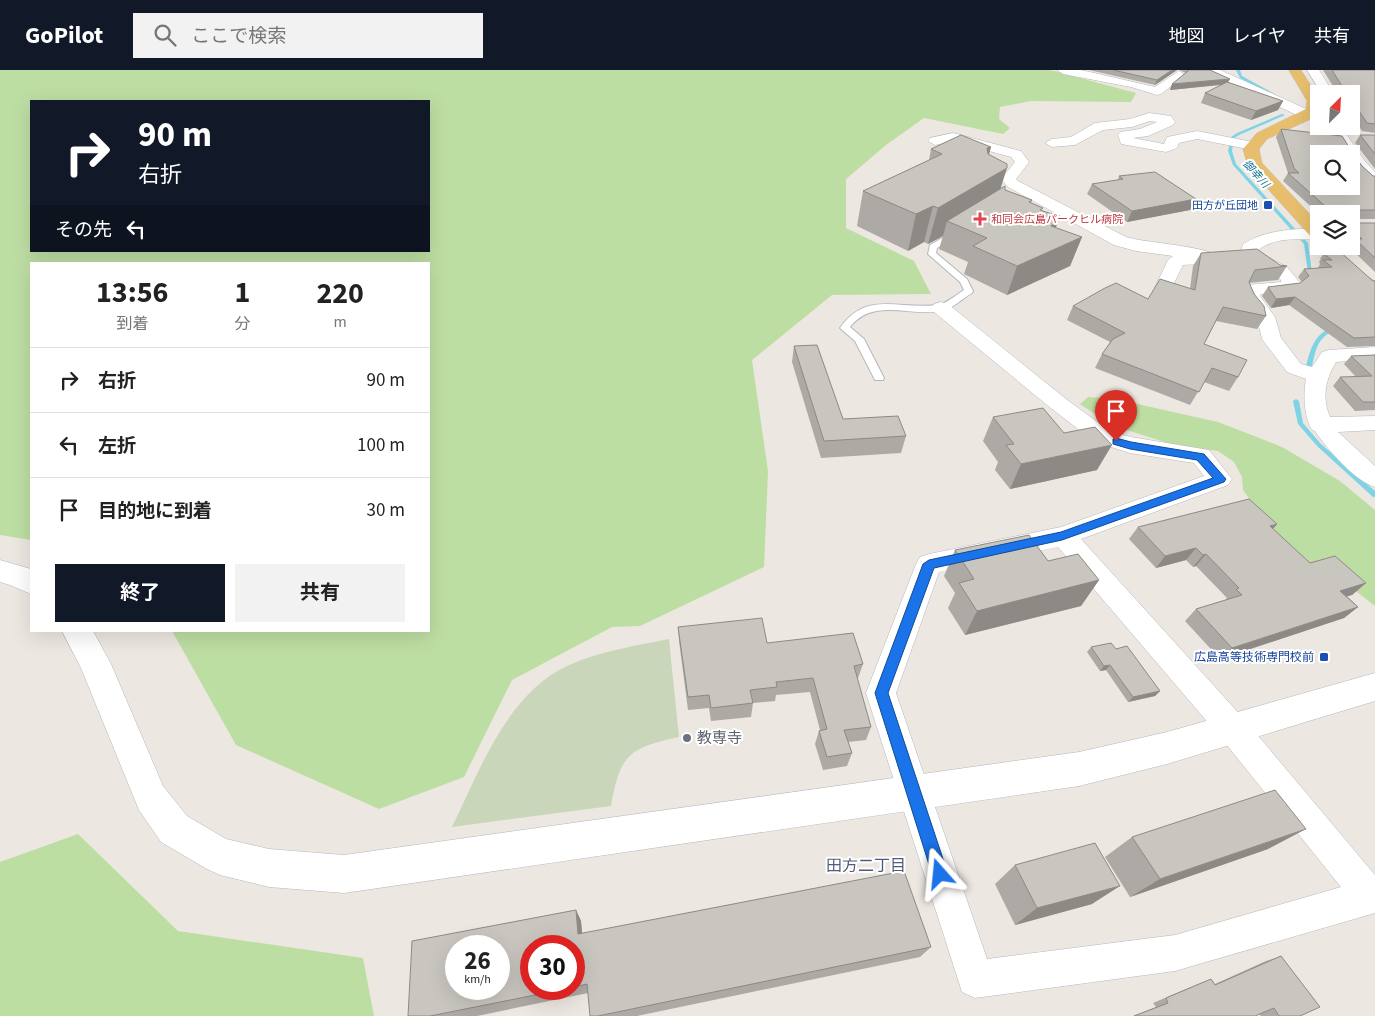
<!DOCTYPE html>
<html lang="ja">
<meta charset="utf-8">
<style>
:root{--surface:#fff;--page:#f2f2f2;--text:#222;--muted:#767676;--line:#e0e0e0;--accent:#111827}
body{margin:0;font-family:"Source Sans 3","Noto Sans JP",sans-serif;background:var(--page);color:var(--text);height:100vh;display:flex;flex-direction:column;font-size:19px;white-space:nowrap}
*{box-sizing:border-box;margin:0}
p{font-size:16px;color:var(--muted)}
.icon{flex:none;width:28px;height:28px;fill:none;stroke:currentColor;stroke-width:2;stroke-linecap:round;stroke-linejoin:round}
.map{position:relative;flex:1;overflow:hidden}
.sheet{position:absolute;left:30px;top:192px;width:400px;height:370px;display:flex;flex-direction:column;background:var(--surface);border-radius:0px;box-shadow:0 5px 20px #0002}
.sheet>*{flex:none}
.hud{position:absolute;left:30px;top:30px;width:400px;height:152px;border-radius:0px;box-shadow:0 5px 20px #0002;background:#111827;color:#fff;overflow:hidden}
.needle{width:32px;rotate:24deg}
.buttons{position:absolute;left:1310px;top:15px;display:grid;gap:10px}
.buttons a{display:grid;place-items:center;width:50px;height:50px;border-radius:0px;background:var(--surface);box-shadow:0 5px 20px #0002;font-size:25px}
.speed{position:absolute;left:445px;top:865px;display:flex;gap:10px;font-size:25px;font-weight:700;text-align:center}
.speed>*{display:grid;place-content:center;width:65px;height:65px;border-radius:50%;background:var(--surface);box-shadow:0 5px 20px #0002;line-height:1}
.speed small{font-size:12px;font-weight:400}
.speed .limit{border:8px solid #d22;background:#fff;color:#111}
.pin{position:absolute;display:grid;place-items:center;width:42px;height:42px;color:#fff;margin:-51px -21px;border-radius:50% 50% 50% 0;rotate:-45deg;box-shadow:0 0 5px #0007}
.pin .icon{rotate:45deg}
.me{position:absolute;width:55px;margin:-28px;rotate:342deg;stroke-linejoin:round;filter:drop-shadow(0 0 4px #0008)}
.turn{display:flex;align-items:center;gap:18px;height:105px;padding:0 25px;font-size:22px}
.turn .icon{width:65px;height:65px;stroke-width:2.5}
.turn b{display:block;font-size:35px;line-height:42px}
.then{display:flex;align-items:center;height:48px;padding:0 25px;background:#0003;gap:10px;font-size:19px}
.eta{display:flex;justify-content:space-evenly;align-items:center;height:85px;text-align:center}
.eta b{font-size:30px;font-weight:700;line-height:35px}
.button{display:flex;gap:10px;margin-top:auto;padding:10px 25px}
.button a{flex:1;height:58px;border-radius:0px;background:var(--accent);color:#fff;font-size:20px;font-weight:700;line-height:58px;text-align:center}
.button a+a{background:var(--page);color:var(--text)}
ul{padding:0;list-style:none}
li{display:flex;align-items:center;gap:15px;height:65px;padding:0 25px;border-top:1px solid var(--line)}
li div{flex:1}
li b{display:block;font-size:19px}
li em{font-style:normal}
header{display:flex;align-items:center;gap:30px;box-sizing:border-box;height:70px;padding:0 25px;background:var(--accent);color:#fff}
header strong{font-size:24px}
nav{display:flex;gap:28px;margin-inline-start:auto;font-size:18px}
.search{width:350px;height:45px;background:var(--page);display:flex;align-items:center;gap:12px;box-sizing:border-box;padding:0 18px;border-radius:0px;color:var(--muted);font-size:19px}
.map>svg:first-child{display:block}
</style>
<header>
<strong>GoPilot</strong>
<div class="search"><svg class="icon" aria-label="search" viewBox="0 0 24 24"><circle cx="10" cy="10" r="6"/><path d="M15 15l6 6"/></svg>ここで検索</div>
<nav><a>地図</a><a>レイヤ</a><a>共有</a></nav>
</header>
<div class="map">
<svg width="1375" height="946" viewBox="0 0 1375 946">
<rect width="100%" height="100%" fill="#ede7e1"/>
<path fill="#bddea3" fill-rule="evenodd" d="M0 0H1050L1136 23 1131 32 1031 31 1000 37 999 49 1010 58 1003 64 924 48 886 75 846 109V158L914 191 931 224 832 225 752 290 768 401 764 497 640 556 612 557 512 610 464 707 379 739 236 675 172 561H429V194H31V470L0 465ZM31 31H429V181H31Z
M1088 327 1115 329 1218 352 1282 377 1340 411 1375 440V536L1323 496 1308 494 1283 476 1243 420 1242 407 1234 392 1218 381 1174 375 1111 355 1080 334Z
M78 764 178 861 363 888 374 946H0V792Z"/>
<path fill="#cad6ba" d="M669 569 679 667C629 678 620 684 611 736L452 757C480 700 507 623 569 595 600 581 635 576 669 569Z"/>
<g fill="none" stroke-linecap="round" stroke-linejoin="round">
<path fill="#7ed3e5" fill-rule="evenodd" d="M1236 0H1240L1242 6 1291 33 1288 34 1240 8Z
M1282 44 1285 45 1239 65 1234 68 1232 81 1236 94 1308 173 1312 203 1315 206 1313 207 1308 203 1304 174 1233 95 1228 81 1231 67 1237 63Z
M1333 257 1335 258V260C1317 268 1316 279 1312 296L1309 298 1307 297 1306 296C1311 278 1314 264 1333 257Z
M1296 329 1299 331 1303 353 1321 374 1375 421V427H1373L1317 376 1298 354 1293 331Z"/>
<g stroke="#b4b7bf" stroke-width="2">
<path id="service" d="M953 162 960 164 937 178 936 183 967 209 973 221 972 223C963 228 952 239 942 241 910 247 873 227 850 257L864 269 884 308 883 310H875L855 271 840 258C867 220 898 240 937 235 946 234 956 225 964 220L960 212 928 184 930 175Z"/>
</g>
<g stroke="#b4b7bf" stroke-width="1">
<path id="minor" d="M1057 0H1081L1155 17 1179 1 1185 5 1161 24 1157 25 1131 17 1063 4Z
M1204 0H1220L1313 42 1315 45 1313 48H1303L1206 2Z
M1307 0H1319L1334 24H1322Z
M1149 43 1171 46 1175 52 1173 55 1148 66 1133 68 1164 74 1167 67 1197 61 1253 72 1260 76 1253 80 1197 69 1179 73 1177 78 1166 82 1121 74 1118 65 1120 62 1140 59 1157 52 1150 51 1132 57 1103 60 1075 75 1052 77 1045 73 1052 69 1071 67 1095 53 1130 49Z
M1328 56H1341L1364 90 1375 102V115C1368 114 1354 100 1351 92 1350 90 1351 87 1351 84H1346Z
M953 63 1021 81 1029 92 1016 109 1018 111 1126 167C1144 173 1211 176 1220 188L1217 192C1207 194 1194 194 1183 195L1170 221 1164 222 1158 221 1155 217 1168 190 1173 186 1136 181 1114 175 1008 117 1001 109 1015 92 1011 87 953 71 935 75 928 71 930 68Z
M1301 159 1319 160V170C1297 169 1276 167 1258 180V182L1287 197 1301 214C1294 225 1272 223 1261 224L1260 226 1275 247 1281 268 1301 294 1312 297 1322 282 1329 280 1375 277V289L1336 292C1325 310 1322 328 1330 347L1375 346V360L1338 362 1375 396V417C1355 411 1327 379 1315 361L1312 360C1304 346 1303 326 1306 309L1287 302 1262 269 1257 248 1247 236 1242 226 1247 215 1281 212V210L1270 201 1248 190 1238 192 1232 191 1230 187 1232 183 1241 181 1243 174C1261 163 1280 160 1301 159Z
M941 232 948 234 1066 329 1111 362 1131 367 1209 380 1232 409 1228 415 1081 469 1244 649 1375 805V843L1175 901 975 928 962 922 866 623 916 494 920 487 929 484 1061 457 1204 406 1194 393 1130 383 1095 372 1052 339 934 242 932 238 934 234ZM1058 477 1222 669 1341 817 1175 865 987 889 896 623 939 502Z"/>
</g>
<g stroke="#b4b7bf" stroke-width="1">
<path id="tertiary" d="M0 490 31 499V524L10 515 0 512Z
M62 561H93L111 594 163 716 187 746 226 769 269 779 344 785 1079 682 1167 662 1375 603V631L1167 694 1079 716 344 823 269 817 220 805 207 799 161 772 139 740 81 598Z"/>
</g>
<g stroke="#c4c4c4" stroke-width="1">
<path id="primary" d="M1289 0H1301L1319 28V42L1313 48 1267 69 1259 79 1262 93 1319 154V170L1313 169 1248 97 1243 79 1257 63 1306 39 1307 31Z"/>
</g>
<use href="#service" fill="#fff" fill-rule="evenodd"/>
<use href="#minor" fill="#fff" fill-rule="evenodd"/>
<use href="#tertiary" fill="#fff" fill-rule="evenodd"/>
<use href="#primary" fill="#e6be6e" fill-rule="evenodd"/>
</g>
<path fill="#ada9a4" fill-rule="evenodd" d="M1089 0H1177L1155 15Z
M1179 0H1210L1228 12 1283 31 1278 40 1251 50 1201 33 1205 23 1221 15 1170 20 1172 14 1186 3Z
M1323 0H1375V63L1362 61 1351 44V24H1338Z
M1281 59 1354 85 1362 96 1373 106H1375V149H1355L1356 153H1375V202L1349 177 1350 176H1351L1352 174 1351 144H1319L1283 111 1288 103 1276 67Z
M1360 65H1375V99L1355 73Z
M991 77 989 84 1000 119 1032 130 1031 133 1042 140 1051 148 1058 151 1056 158 1082 167 1070 196 1007 225 964 204 968 192 939 179 943 166 928 174 924 172 908 181 857 156 863 121 929 90 931 79Z
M1119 106 1196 129 1190 140 1127 152 1087 124 1092 114 1118 110Z
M1326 180 1375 211V276L1347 277 1289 235 1271 238 1262 226 1268 217 1300 213 1302 212 1298 207 1304 199 1318 198 1320 194 1319 192 1321 189H1320Z
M1201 183 1287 196 1278 210 1249 213 1266 246 1257 259 1216 251 1204 274 1238 307 1229 321 1204 312 1190 335 1095 298 1102 284 1110 272 1067 250 1073 236 1148 229 1190 219 1193 196Z
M794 276 843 349 906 366 901 383 821 388 792 292Z
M1375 284V340L1355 341 1333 316 1340 307H1356L1344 294 1351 286 1374 285Z
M993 347 1064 363 1097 400 1010 419 995 400 998 392 983 371Z
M1277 454 1273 459 1310 493 1366 513 1352 525 1347 526 1358 537 1344 548 1220 589 1185 551 1196 539 1225 530 1227 528 1196 496 1193 497 1186 490 1156 498 1129 469 1138 457Z
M955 480 1048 491 1099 510 1081 536 965 565 948 538 955 523 944 506Z
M678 557 767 573 863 594 858 608 857 609 871 657 866 670 848 672 852 683 847 696 823 700 815 674 819 661 820 660 810 622 776 625 775 631 753 633 751 647 711 651 709 638 688 640 679 571Z
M1091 577 1116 579 1160 621 1155 626 1128 632 1106 600 1100 601 1087 582Z
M1132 767 1268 779 1130 827 1105 787Z
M1015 795 1092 834 1015 855 995 814Z
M576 840 581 851 582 863 931 877 920 887 637 946H590L588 923 477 946H408ZM574 876V919H531Z
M1281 886 1300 946H1261L1259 944 1255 946H1133L1156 937 1153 933 1198 914 1211 909 1215 914 1266 891Z"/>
<path fill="#8d8a86" d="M1172 0H1177L1155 15 1157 10Z
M1230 9 1227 14 1170 20 1172 14Z
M1283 31 1278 40 1251 50 1256 41Z
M991 77 981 111 987 78Z
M1007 98 996 133 947 151 943 166 928 174 938 138Z
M1196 129 1190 140 1127 152 1132 141Z
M933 136 924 172 908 181 916 144Z
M1058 151 1047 180 1051 156Z
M1082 167 1070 196 1007 225 1017 196Z
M1295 227 1289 235 1271 238 1276 229Z
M1112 375 1097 400 1010 419 1021 394Z
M1277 454 1266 467 1270 456Z
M1196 478 1186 490 1156 498 1165 486Z
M1206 484 1196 496 1193 497 1203 485Z
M1099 510 1081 536 965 565 977 541Z
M1366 513 1352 525 1327 532 1340 521Z
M1358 537 1344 548 1220 589 1232 578Z
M1110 595 1106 600 1100 601 1104 596Z
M1160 621 1155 626 1128 632 1133 627Z
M1306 759 1268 779 1130 827 1160 809Z
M1120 816 1092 834 1015 855 1037 838Z
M576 840 581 851 583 874 578 864Z"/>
<path fill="#c9c5bf" stroke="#8d8a86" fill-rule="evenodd" d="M1113 0H1172L1157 10Z
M1188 0H1210L1230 9 1172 14 1188 1Z
M1332 0H1375V54L1367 53 1351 29V24H1347Z
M1227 12 1283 31 1256 41 1205 23Z
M1281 59 1342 66 1349 77 1354 78V85L1362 96 1373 106H1375V140H1355L1356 153H1375V188L1355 169H1362L1351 159V144H1334L1288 103H1299L1294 98ZM1319 84H1351V116H1319Z
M961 65 991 77 987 78 988 84 1007 94V98L938 138 933 136 916 144 863 121 942 84 931 79Z
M1360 65H1375V84Z
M1155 102 1196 129 1132 141 1092 114 1123 109 1119 106Z
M1005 116V120L1032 130 1029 132 1043 138 1040 140 1052 144 1048 147 1058 151 1051 156 1082 167 1017 196 973 176 987 168 947 151Z
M1257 179 1280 195 1287 196 1255 200 1249 212 1254 224 1264 236 1266 246 1223 237 1204 274 1247 290 1238 307 1212 298 1199 322 1102 284 1113 269 1125 263 1073 236 1105 218 1116 213 1148 229 1160 209 1195 220 1201 183Z
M1326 180H1338L1373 211H1375V267L1354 268 1295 227 1276 229 1268 217 1300 213 1309 206 1304 199 1332 197 1323 190H1332L1324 184H1330Z
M817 275 843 349 898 346 906 366 824 371 794 276Z
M1375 285V332H1363L1340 307 1372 306 1351 286Z
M1043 338 1064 363 1095 357 1112 375 1021 394 1006 375 1014 374 993 347Z
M1249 429 1277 454 1270 456 1310 493 1335 486 1366 513 1340 521 1358 537 1232 578 1196 539 1242 525 1236 519 1239 518 1206 484 1203 485 1196 478 1165 486 1138 457Z
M1029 465 1048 491 1078 484 1099 510 977 541 959 513 974 509 955 480Z
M762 548 767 573 853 563 863 594 854 596 871 657 844 660 852 683 827 687 819 661 827 659 813 608 776 612 777 617 750 620 753 633 711 638 709 625 688 627 678 557Z
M1111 573 1116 579 1127 576 1160 621 1133 627 1110 595 1104 596 1091 577Z
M1275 720 1306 759 1160 809 1132 767Z
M1095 773 1120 816 1037 838 1015 795Z
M904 801 931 877 598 946H590L587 914 574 917V876H531V919H565L430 946H408L412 871 576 840 578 864ZM456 876H499V919H456Z
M1281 886 1320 937 1300 946H1279L1274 938 1255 946H1134L1168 933 1166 928 1211 909 1215 915Z"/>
<path fill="#1a73e8" stroke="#114b97" d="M1116 368 1131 372 1204 384 1226 409 1224 412 1062 470 934 498 888 623 948 804 946 810 940 812 935 810 932 804 875 623 923 494 929 490 1061 462 1213 408 1197 390 1130 379 1113 374V369Z"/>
<g fill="#1a4fb4" stroke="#fff" stroke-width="2">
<rect x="1263" y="130" width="10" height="10" rx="2.5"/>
<rect x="1319" y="582" width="10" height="10" rx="2.5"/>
</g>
<path fill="#e0444e" stroke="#fff" stroke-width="2" d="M977.5 141.5h5v5h5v5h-5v5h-5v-5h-5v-5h5z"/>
<circle fill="#6b7280" stroke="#fff" stroke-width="2" cx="687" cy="668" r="5"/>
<g text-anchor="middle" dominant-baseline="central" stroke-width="4" stroke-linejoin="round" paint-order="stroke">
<g font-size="11" font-style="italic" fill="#1a7695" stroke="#fff">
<text transform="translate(1256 104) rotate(48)">御幸川</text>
</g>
<g font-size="11" fill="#164399" stroke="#fff" text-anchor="end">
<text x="1258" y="135">田方が丘団地</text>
</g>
<g font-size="11" fill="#be3a42" stroke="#fff" text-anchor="start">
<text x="991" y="149">和同会広島パークヒル病院</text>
</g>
<g font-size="12" fill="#164399" stroke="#fff" text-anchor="end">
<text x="1314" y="587">広島高等技術専門校前</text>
</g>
<g font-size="15" fill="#5b616d" stroke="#fff" text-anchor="start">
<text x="697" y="668">教専寺</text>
</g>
<g font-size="16" fill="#515c7b" stroke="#fff">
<text x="866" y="796">田方二丁目</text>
</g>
</g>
</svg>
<div class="buttons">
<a><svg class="needle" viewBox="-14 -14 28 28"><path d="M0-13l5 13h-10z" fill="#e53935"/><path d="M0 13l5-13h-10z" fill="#767676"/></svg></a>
<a><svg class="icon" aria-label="search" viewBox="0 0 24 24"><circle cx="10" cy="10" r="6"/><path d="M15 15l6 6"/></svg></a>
<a><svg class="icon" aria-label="layers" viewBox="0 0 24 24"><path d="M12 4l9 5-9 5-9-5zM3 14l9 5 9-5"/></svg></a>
</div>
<div class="speed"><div>26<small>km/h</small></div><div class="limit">30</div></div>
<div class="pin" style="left:1116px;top:371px;background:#d93025"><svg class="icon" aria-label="arrive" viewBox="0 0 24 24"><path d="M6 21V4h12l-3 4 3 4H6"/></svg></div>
<svg class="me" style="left:940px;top:804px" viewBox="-20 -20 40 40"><path d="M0-17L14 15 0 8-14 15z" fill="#1a73e8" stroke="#fff" stroke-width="4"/></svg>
<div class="hud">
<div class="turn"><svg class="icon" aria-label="right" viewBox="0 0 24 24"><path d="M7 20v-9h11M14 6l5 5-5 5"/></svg><div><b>90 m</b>右折</div></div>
<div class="then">その先<svg class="icon" aria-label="left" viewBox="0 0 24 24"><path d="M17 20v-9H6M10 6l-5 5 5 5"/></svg></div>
</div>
<section class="sheet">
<div class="eta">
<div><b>13:56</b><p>到着</p></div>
<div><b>1</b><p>分</p></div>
<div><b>220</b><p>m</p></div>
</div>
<ul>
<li><svg class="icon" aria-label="right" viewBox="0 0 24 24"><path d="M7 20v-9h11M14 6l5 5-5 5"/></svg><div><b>右折</b></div><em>90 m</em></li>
<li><svg class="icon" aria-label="left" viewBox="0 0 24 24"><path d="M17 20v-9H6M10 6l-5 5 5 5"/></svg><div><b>左折</b></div><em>100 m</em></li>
<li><svg class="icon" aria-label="arrive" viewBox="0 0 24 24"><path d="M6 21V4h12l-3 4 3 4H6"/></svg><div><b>目的地に到着</b></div><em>30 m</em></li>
</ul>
<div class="button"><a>終了</a><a>共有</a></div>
</section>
</div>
